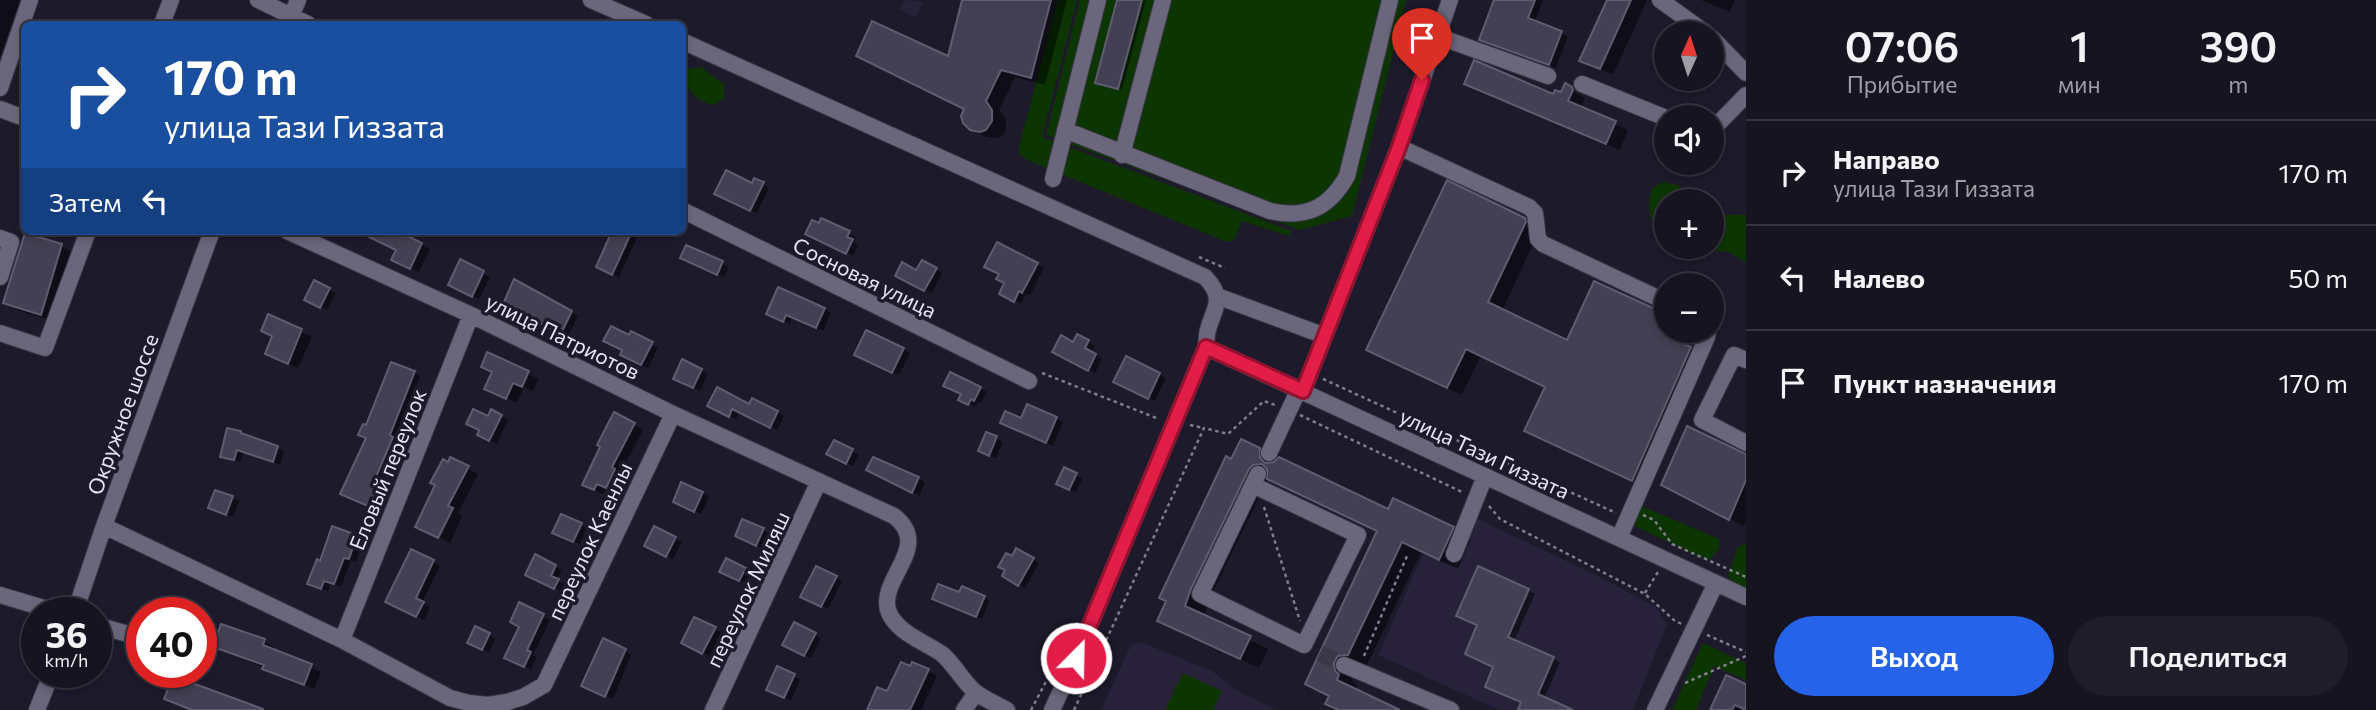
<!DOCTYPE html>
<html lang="ru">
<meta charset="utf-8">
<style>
:root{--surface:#161421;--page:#1f1d2a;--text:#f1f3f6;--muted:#9e9ea5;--line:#35333f;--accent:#2563eb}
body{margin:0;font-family:Commissioner,sans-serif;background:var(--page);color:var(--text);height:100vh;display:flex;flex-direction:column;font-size:26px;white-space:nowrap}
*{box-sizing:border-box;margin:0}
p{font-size:23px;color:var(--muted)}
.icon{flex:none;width:38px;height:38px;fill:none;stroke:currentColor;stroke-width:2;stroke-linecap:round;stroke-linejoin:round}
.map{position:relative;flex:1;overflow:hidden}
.sheet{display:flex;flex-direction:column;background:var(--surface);width:630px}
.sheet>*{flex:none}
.banner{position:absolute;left:21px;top:21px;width:665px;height:214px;border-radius:10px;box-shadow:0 4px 10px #0003,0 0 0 2px var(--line);background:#1a4fa0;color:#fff;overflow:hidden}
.needle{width:46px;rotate:3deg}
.buttons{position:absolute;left:1654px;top:21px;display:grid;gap:14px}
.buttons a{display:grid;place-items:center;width:70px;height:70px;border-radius:50%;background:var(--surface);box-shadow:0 4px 10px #0003,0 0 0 2px var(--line);font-size:35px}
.speed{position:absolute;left:21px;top:597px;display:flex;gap:14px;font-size:35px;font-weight:700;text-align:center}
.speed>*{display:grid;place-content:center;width:91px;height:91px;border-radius:50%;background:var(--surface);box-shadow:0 4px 10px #0003,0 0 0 2px var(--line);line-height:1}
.speed small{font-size:18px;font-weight:400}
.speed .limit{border:10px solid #d22;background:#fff;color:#111}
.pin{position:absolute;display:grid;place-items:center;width:60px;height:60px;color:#fff;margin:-72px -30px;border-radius:50% 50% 50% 0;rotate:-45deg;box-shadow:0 0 7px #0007}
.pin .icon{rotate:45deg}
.me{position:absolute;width:77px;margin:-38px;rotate:23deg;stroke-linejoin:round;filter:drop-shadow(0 0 5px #0008)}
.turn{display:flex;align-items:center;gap:24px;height:147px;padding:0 28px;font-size:32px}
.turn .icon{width:91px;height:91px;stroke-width:2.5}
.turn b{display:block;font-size:49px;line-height:60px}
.then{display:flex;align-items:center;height:66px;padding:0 28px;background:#0003;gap:14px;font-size:26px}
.eta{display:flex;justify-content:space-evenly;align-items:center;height:119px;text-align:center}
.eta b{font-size:42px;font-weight:600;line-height:49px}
.cta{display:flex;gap:14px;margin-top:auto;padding:14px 28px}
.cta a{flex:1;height:80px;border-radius:42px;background:var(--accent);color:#fff;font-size:28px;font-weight:600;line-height:80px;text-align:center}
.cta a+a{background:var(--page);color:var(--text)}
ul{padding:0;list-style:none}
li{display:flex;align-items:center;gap:21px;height:105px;padding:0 28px;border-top:2px solid var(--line)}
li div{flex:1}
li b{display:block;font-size:26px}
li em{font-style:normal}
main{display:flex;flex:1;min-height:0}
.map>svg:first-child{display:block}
</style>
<main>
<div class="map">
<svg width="1746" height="710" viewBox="0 0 1746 710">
<rect width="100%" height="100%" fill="#1d1a2c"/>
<path fill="#27223a" d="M904 0 923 2 915 17 899 9Z
M1476 518 1596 575 1656 607 1667 624 1633 710H1499L1378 655 1423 554 1454 566Z
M1141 642 1212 671 1238 691 1277 710H1101L1131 645Z"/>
<path fill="#0d3501" d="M1058 0H1077L1042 137 1291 231 1289 236 1242 221 1234 240 1227 242 1027 160 1019 154V147Z
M1080 0H1406L1352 216 1300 230 1046 135Z
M701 67 724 84V98L714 105C699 101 692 96 685 82L688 69Z
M1664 182 1679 186 1698 201H1666V240C1649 227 1646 207 1652 188Z
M1712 211 1723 215H1746V263L1729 252 1679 247H1712Z
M1639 505 1719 539V548L1709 561 1634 526 1631 517Z
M1746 543V588L1731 581 1728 575 1738 547Z
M1703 643 1746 663V680L1714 666 1696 710H1672Z
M1183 673 1222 691 1213 710H1165Z"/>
<path fill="#0007" d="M0 0H20L0 57Z
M964 0H1067L1045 85 1015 77 999 110 1006 119V130L1000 138 986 137 971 129 949 59Z
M1119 0H1146L1122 90 1100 84Z
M1496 0H1543L1534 23 1568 36 1556 68 1488 43Z
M1609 0H1647L1613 75 1581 60Z
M1701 0H1735L1730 12Z
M1466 83 1554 97 1562 94 1565 86 1585 98 1581 108 1628 130 1620 150Z
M763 184 769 188 757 213 723 198 753 185Z
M1524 219 1539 228V231L1502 311 1568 342 1666 316V331H1685L1679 343 1704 357 1647 488 1540 438 1546 387 1481 355 1462 395 1383 358Z
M822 220 856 237 853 242 858 245 853 256 814 237Z
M359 231H398L397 233 430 249 419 272 402 264 398 250Z
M595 231H631L630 234 637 238 619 277 604 270 611 238Z
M26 235 62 246 76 254 55 321 19 311 5 302Z
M997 244 1044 268 1030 295 1026 294 1021 304 1001 293 1006 283 1001 274Z
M687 247 729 267 724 277 689 261Z
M461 262 490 277 479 299 457 288Z
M922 262 942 273 932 293 898 275 917 272Z
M515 281 578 316 568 336 547 325Z
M329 290 336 293 327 310 313 303Z
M824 309 831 313 823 331 793 317 790 324 768 313Z
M269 317 312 337 298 368 277 359Z
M867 332 910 353 899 375 863 358Z
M1078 336 1095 346 1091 353 1102 359 1095 373 1054 352 1074 344Z
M630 338 658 347 648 368 628 358Z
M488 354 539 379 533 391 524 387 517 403 497 394Z
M1127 358 1166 378 1155 401 1122 385Z
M683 361 708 374 700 391 681 382Z
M414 372 420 376 396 440 399 442 382 481 393 487 382 511 349 497 368 439 367 428Z
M951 374 987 392 981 403 978 402 975 407 960 399 963 394Z
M753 400 784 416 777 430 740 411 736 419 716 409 750 406Z
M1028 406 1063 422 1053 446 1009 426 1021 420Z
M492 412 508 420 497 444 479 435Z
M634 425 643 430 620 474 623 475 615 492 606 488 603 494 593 489Z
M1688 428 1746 456V521L1744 526 1677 492Z
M240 432 284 451 280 465 243 452 241 462 222 456Z
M987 434 1003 442 996 458 987 454Z
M834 442 859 455 853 466 829 454Z
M1259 450 1389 511 1453 528 1471 539 1458 569 1421 552 1367 665 1362 664 1353 671 1352 679 1357 686 1355 691 1396 710H1340L1331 697 1307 683 1379 532 1268 479 1209 600 1204 617 1268 649 1259 668 1159 620 1232 461Z
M451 459 478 474 458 513 462 516 450 543 440 538 455 507H452L437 537V484Z
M874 459 925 482 919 496 869 469Z
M1065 470 1082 479 1076 492 1065 487Z
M702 493 709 497 701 514 681 505Z
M232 498 239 501 233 517 217 511Z
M581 525 587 528 580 544 561 536Z
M655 528 682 542 673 559 646 545Z
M763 530 770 534 763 548 744 539Z
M356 536 363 540 356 562 351 560 341 587 331 583 328 591 316 587 321 563Z
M1017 550 1039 563 1025 588 1004 576Z
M412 551 440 566 422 603 430 607 424 620 388 601Z
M536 557 562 570 557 580 564 585 561 591 534 578Z
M745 569 751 573 746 583 728 575Z
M836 577 842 581 828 609 809 600Z
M1528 590 1535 594 1514 641 1560 662 1544 699 1561 710H1522L1523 702 1495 667 1473 657Z
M960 594 984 597 989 601 982 619 940 601Z
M520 605 550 620 533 655 537 657 531 669 513 661 521 626Z
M794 624 821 638 811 658 784 644Z
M715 629 721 632 710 656 690 646Z
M489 635 495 639 489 652 476 646Z
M212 640 216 642 264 641 274 647 273 651 321 672 314 689 218 648 216 651 201 645Z
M625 651 631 655 613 699 590 689Z
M928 671 937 676 921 710H869L888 694Z
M794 676 800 680 791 700 774 693Z
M1727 677 1746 686V710H1712Z"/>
<path fill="#434054" stroke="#5f5c71" stroke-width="2" d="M962 0H1051L1031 78 1001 70 986 101 992 110V121L986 130 980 132 970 130 963 123 961 116 964 109 856 56 872 21 948 56Z
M1117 0H1142L1118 89 1095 83Z
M1494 0H1535L1528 18 1562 31 1549 65 1479 40Z
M1607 0H1631L1600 69 1579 61Z
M1474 60 1553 94 1555 90 1561 92 1565 83 1572 87 1573 90 1568 101 1616 121 1606 144 1464 84Z
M726 170 752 183 754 178 764 182 750 211 714 194Z
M1447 180 1525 218 1526 222 1488 302 1567 340 1594 281 1666 314V335L1691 347 1632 481 1524 431 1545 387 1466 349 1447 388 1366 350Z
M821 218 850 231 847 237 853 239 846 254 805 234 812 220 819 223Z
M357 231H397L422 243 410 269 391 260 396 250Z
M612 231H632L612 275 596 267Z
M25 233 62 244 41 315 3 303Z
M997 242 1038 263 1022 293 1019 291 1014 302 999 294 1004 283 996 279 999 274 984 267Z
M686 245 723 261 717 275 680 258Z
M460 259 484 271 472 297 448 285Z
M922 260 937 268 924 291 895 276 902 262 916 270Z
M514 279 572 311 561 334 538 322 539 319 504 302Z
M314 280 330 288 320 308 304 300Z
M778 287 825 308 816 328 786 315 783 322 766 314Z
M268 314 302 329 288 364 265 354 272 336 261 331Z
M611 326 629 335 631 331 653 342 641 365 620 355 622 350 603 341Z
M866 330 904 348 892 373 854 355Z
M1077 334 1089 340 1085 348 1096 354 1088 371 1052 352 1061 335 1073 342Z
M487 352 529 371 522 387 513 383 506 399 484 389 492 372 481 367Z
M1126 356 1160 373 1148 399 1113 382Z
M682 359 702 369 693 388 673 379Z
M391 362 415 371 390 435 393 437 376 477 387 482 375 509 340 494 366 438 358 435 363 424 366 425Z
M950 372 981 387 974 401 971 399 968 405 958 400 961 394 943 386Z
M717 387 749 404 752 398 778 411 770 428 732 409 729 417 707 406Z
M1027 404 1057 417 1046 443 1000 423 1005 411 1021 418Z
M473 409 488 416 491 409 502 415 489 441 477 435 479 430 466 424Z
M614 412 635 423 612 467 615 469 606 488 597 484 594 490 582 485 600 447 597 445Z
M1687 426 1746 454V480L1729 520 1661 485Z
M227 428 241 431V433L278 446 273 462 237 450 234 460 220 457Z
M986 432 997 436 989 456 978 451Z
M1241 439 1260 448V458L1265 463 1274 462 1279 457 1388 509 1393 498 1454 527 1439 560 1402 542 1348 655 1338 656 1334 662 1335 671 1339 674 1337 680 1400 710H1339L1325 704 1329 696 1305 684 1377 531 1267 479V469L1262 464 1253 465 1249 469 1191 589 1185 606 1251 636 1240 659 1157 621 1166 601 1159 598 1226 456 1231 459Z
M834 440 853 449 846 464 826 454Z
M450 457 469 466 448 506 453 508 438 538 415 527 435 485 430 483 443 459 448 462Z
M873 457 919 477 912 493 866 470Z
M1064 467 1077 473 1069 490 1056 484Z
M681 482 703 492 694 512 673 502Z
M215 490 233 496 226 515 208 508Z
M561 514 582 523 573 542 552 533Z
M742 519 764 528 756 546 735 536Z
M332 526 357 535 349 559 344 558 334 584 324 581 321 589 307 584 317 559 320 561Z
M654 526 676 537 666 557 644 546Z
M1016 548 1034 558 1018 586 1002 576 1005 570 998 567 1006 553 1012 556Z
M411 549 434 560 416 598 424 602 416 617 385 602Z
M535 554 556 565 551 576 559 579 554 589 525 575Z
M726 558 746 568 739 581 719 572Z
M816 566 837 576 821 607 800 597Z
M1478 566 1529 589 1508 637 1554 657 1538 694 1573 710H1518L1521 702 1485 687 1493 667 1465 654 1477 625 1456 616Z
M938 584 959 592 962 586 985 596 976 617 932 599Z
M519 602 544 614 527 650 531 652 524 667 504 658 519 627 510 622Z
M694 617 716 627 702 654 681 643Z
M794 622 816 633 804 656 782 645Z
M221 624 265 639 263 645 312 664 304 685 262 669 264 665 213 647Z
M475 626 490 633 482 650 467 643Z
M201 634 213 639 209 649 201 646Z
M603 638 626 649 605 697 581 686Z
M901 662 910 666 912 662 929 669 910 710H867L877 687 887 691Z
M777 666 795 674 784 698 766 690Z
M1726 675 1746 684V710L1735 705 1732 710H1710Z
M173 676 263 709V710H192L164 699Z"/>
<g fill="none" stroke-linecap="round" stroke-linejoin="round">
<path stroke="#3b384a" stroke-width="16" stroke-dasharray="16 8" stroke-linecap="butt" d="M1320 653 1344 665"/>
<g stroke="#393645" stroke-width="18">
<path id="minor" d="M258 0 308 24
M591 0 646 24
M1660 0 1706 33
M162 24 171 0
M288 24 298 0
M1437 36 1548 76
M1712 38 1746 73
M682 41 1205 277C1226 299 1214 307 1208 330 1206 335 1207 342 1206 347L1076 658 1052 710
M1582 84 1666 118
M0 88 30 0
M0 109 24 118
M1065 130 1270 211C1306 219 1329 208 1347 176L1390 0
M1712 130 1746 95
M1399 147 1529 207 1535 213 1538 239 1543 244 1666 302
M1122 155 1163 0
M1053 179 1098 0
M682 210 1029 381
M287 231 471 315 673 414 894 516C933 546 879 578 888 610 895 632 925 642 942 654 954 664 962 680 974 691 983 699 997 704 1007 710
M0 238 11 242 0 277
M1217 296 1325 336
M0 333 45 348 88 231
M1206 347 1746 597
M1746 360 1734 355 1702 420 1746 443
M1303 391 1399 147 1450 0
M1269 453 1299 389
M1253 485 1358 535 1304 645 1200 594 1258 474
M104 526 342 640 450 698 469 703 488 705 507 702 523 697 544 685 673 414
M1619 538 1707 337 1708 331
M1454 554 1485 476
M0 595 57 612
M75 612 104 526 212 231
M96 625 142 638
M342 640 471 315
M1344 665 1451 710
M37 710 52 672
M713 710 819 481
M964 710 976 693
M1655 710 1716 583"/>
</g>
<path stroke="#7f7c8c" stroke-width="2.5" stroke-dasharray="3.5 3.5" stroke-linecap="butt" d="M1199 257 1225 268
M1042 373 1159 419
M1323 379 1616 513
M1300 415 1462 492
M1190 425 1204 428
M1489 506 1500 519 1645 594 1675 621 1682 624
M1264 507 1300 621
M1643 515 1654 520 1672 544 1746 577
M1645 593 1658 572
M1707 635 1746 652
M1364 656 1407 556
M1685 683 1746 656
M1031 710 1050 674H1052
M1074 710 1204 428 1228 434 1264 401 1275 405"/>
<use href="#minor" stroke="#6a667c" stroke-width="16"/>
</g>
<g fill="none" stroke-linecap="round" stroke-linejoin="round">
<g stroke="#92132f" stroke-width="18">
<path id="route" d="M1076 658 1206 347 1303 391 1399 147 1422 80"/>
</g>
<use href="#route" stroke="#e11d48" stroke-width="12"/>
</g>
<g text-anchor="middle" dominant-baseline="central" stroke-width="7" stroke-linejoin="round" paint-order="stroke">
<g font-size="21" fill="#e7e5f2" stroke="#1d1a2c">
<text transform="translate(865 277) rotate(26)">Сосновая улица</text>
<text transform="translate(563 336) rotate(26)">улица Патриотов</text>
<text transform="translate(122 414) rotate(-70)">Окружное шоссе</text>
<text transform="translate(1485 453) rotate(25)">улица Тази Гиззата</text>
<text transform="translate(387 469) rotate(-68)">Еловый переулок</text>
<text transform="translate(589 541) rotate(-65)">переулок Каенлы</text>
<text transform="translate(747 589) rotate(-65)">переулок Миляш</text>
</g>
</g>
</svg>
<div class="buttons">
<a><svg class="needle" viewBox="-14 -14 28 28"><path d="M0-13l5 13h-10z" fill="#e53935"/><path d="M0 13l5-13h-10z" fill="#9e9ea5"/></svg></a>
<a><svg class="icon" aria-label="sound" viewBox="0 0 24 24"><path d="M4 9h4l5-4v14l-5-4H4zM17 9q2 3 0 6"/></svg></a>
<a>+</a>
<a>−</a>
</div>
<div class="speed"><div>36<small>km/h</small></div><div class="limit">40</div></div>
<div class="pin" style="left:1422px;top:80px;background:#d93025"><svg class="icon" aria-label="arrive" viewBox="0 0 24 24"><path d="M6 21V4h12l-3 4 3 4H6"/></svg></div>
<svg class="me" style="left:1076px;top:658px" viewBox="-20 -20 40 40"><circle r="17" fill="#e11d48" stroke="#fff" stroke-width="3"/><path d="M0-11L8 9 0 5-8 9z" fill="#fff"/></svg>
<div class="banner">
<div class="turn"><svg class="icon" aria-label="right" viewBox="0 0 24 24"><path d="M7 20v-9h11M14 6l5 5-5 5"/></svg><div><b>170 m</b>улица Тази Гиззата</div></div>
<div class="then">Затем<svg class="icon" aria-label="left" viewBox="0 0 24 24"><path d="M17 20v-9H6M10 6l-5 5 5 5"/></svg></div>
</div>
</div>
<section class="sheet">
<div class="eta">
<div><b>07:06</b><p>Прибытие</p></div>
<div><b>1</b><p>мин</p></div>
<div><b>390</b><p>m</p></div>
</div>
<ul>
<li><svg class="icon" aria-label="right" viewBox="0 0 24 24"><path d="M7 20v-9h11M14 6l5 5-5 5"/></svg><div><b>Направо</b><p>улица Тази Гиззата</p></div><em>170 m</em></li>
<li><svg class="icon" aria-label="left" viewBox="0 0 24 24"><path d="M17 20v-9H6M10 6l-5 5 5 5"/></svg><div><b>Налево</b></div><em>50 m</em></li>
<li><svg class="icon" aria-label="arrive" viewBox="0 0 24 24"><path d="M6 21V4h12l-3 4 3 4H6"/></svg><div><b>Пункт назначения</b></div><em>170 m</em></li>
</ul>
<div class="cta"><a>Выход</a><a>Поделиться</a></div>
</section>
</main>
